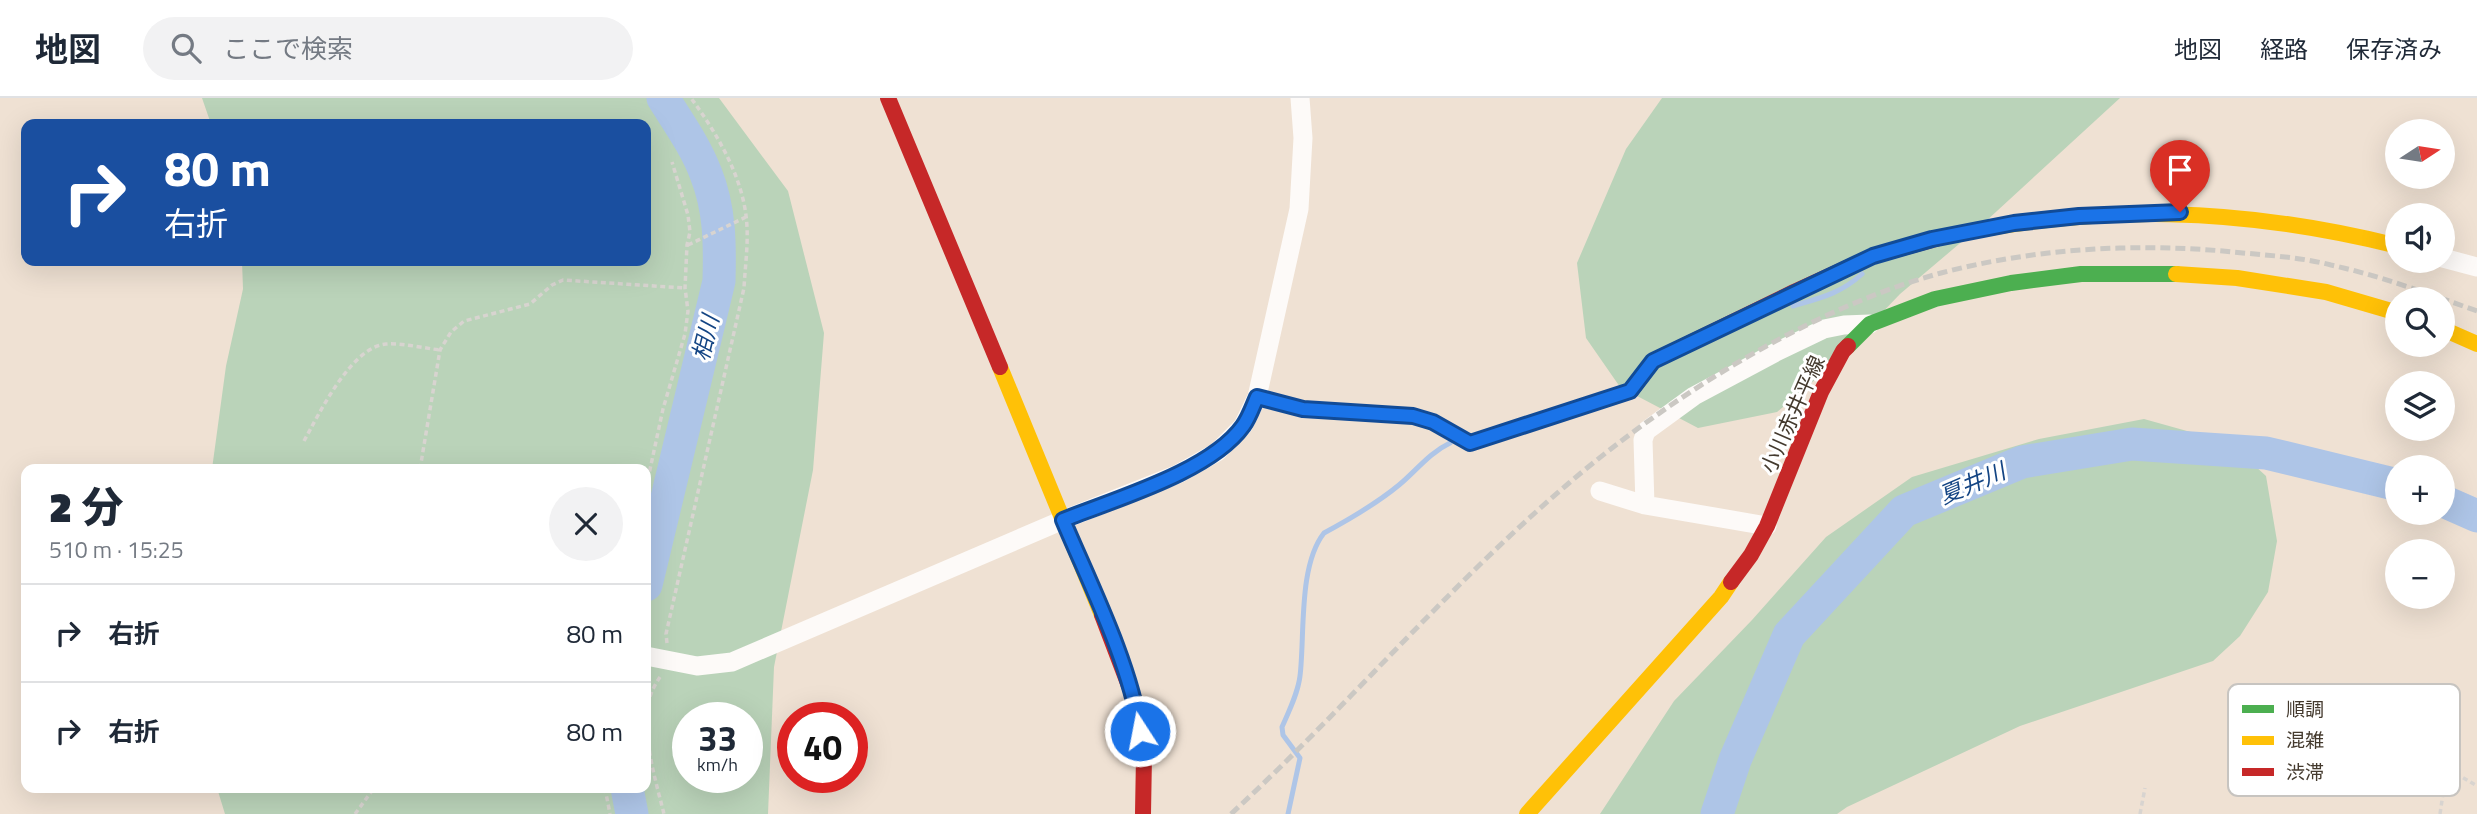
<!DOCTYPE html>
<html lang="ja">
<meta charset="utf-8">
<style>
:root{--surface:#fff;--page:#f2f2f3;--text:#1f2937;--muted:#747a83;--line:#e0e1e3}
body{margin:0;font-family:"Titillium Web","Noto Sans JP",sans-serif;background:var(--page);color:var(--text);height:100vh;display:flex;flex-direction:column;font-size:26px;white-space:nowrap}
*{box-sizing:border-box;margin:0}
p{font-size:23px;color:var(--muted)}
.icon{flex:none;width:38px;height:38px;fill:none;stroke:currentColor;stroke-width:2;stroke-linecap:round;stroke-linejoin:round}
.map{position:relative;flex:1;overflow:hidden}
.panel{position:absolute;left:21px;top:366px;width:630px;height:329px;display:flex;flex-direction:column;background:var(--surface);border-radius:14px;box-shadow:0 7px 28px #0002}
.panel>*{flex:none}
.top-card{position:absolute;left:21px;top:21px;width:630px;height:147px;border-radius:14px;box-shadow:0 7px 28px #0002;background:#1a4fa0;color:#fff;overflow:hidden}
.needle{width:46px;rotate:78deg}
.buttons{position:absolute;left:2385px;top:21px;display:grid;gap:14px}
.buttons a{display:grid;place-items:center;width:70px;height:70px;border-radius:50%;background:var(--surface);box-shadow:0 7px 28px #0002;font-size:35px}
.speed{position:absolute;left:672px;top:604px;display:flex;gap:14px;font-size:35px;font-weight:700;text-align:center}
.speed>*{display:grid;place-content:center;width:91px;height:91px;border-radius:50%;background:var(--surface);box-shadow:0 7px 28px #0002;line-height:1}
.speed small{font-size:18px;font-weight:400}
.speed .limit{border:10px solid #d22;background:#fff;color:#111}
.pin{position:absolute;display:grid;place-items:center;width:60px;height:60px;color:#fff;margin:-72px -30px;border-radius:50% 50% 50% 0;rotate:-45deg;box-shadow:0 0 7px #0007}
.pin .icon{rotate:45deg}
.me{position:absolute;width:77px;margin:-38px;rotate:349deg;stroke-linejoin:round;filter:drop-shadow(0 0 5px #0008)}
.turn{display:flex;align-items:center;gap:24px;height:147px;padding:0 28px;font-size:32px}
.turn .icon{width:91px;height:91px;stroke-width:2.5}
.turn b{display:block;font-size:49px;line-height:60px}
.round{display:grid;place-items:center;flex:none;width:74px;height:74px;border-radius:37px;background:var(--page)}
.summary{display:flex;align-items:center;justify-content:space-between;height:119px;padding:0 28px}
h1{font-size:42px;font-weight:800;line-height:52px}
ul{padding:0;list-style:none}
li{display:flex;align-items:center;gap:21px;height:98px;padding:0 28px;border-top:2px solid var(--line)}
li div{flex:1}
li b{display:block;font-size:26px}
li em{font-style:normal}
header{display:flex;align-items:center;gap:42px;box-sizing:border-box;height:98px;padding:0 35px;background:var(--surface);border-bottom:2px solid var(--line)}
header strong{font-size:33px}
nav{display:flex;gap:38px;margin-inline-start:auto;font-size:24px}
.search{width:490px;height:63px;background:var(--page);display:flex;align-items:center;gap:18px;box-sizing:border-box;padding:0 24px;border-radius:38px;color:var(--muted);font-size:26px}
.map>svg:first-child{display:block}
</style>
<header>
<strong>地図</strong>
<div class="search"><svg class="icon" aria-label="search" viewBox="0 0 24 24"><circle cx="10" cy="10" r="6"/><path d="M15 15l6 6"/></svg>ここで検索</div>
<nav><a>地図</a><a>経路</a><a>保存済み</a></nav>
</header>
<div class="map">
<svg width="2477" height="716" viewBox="0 0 2477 716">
<rect width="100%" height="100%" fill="#efe1d3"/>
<path fill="#bad3b9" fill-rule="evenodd" d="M202 0H719L788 93 824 235 813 372 774 569 768 716H225L217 690H646V371H212L226 268 243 191 242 163H646V26H211ZM688 620H747V679H688Z
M1662 0H2120L1985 124 1900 196 1829 270 1777 314 1698 330 1620 289 1586 240 1577 165 1626 51Z
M2144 321 2230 345 2266 378 2277 443 2268 494 2240 538 2213 563 2020 628 1847 709 1837 716H1600L1674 603 1752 522 1826 439 1912 379 2039 341Z"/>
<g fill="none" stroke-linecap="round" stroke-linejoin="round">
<path stroke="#aec5e7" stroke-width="5" d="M1793 208C1820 200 1840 196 1862 176
M1288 716 1300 660 1283 637 1282 629C1289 613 1298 595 1300 578 1305 538 1298 468 1324 435 1350 421 1376 406 1399 387 1416 373 1429 355 1450 345"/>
<path stroke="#aec5e7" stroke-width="33" d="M2443 403 2477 418
M646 487 719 183C720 147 720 111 706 76 696 49 678 24 663 0
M627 690 632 716
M1717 716 1735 662 1789 537 1904 413 2022 364 2132 346 2266 355 2398 387"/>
<path stroke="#d8d4d0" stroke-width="3.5" stroke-dasharray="5 3.5" stroke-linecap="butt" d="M688 147 746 119
M304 343C319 316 351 249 386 246 403 245 423 250 440 252
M420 371 440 252 451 234 464 223 530 206 552 187 563 182 685 190
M646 390 663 311 685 236 688 213 685 190 687 147 690 134 688 117 672 64
M667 545 666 536 744 190C745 170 748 149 747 129 745 82 718 37 691 0
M660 579C656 585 652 592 650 599 641 636 655 680 664 716
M605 690 610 716
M355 716 374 690
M2140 716 2145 690
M2440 716 2444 689 2451 680 2462 679 2477 688"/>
<path stroke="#fdfaf8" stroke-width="19" d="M2443 160 2477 169
M1600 393 1645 407 1767 428
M1645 407 1643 342 1646 333 1694 298 1776 254 1824 231 1844 227 1870 226
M646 558 697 568 732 564 1063 422 1178 376 1217 354 1243 328 1257 299 1299 111 1303 40 1300 0"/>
<path stroke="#4caf50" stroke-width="16" d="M1848 248 1870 226 1935 201 2011 185 2081 176H2176"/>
<path stroke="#ffc107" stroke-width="16" d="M1939 140C2098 105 2241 109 2398 148
M2176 176 2237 180 2326 194 2398 215
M2443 231 2477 246
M1000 269 1102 517
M1257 299 1303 311 1413 318 1433 324 1470 345 1572 312
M1527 716 1721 499 1731 484"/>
<path stroke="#c62828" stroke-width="16" d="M888 0 1000 269
M1572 312 1631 293 1653 263 1794 194 1873 158 1939 140
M1731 484 1751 457 1767 428 1821 294 1843 253 1848 248
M1102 517 1137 609 1144 658 1143 716"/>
<path stroke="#cbc8c3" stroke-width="5" stroke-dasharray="10 5" stroke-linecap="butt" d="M1231 716C1347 609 1449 487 1569 385 1671 298 1811 210 1941 175 2032 151 2129 145 2223 153 2259 157 2296 158 2331 167 2381 178 2429 196 2477 213"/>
</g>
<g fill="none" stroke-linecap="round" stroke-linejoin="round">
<g stroke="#114b97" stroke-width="18">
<path id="route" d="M1140 633C1130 565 1090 486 1063 422 1115 401 1210 374 1243 328 1249 320 1253 308 1257 299L1303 311 1413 318 1433 324 1470 345 1630 293 1653 263 1873 158 1932 141 2014 125 2079 118 2180 114"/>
</g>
<use href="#route" stroke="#1a73e8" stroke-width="12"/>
</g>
<g text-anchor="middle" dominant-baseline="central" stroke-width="6" stroke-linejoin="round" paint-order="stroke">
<g font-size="21" fill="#443a2e" stroke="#fff">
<text transform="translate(1792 316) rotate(-66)">小川赤井平線</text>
</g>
<g font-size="23" font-style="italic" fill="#144584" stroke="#fff">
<text transform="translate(705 240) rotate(-76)">相川</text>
<text transform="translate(1972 385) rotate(-23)">夏井川</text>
</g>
</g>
<rect x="2228" y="586" width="232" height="112" rx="10" fill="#fff" stroke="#c7c4c0" stroke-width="2"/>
<rect x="2242" y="607" width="32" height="8" fill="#4caf50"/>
<rect x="2242" y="638" width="32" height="9" fill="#ffc107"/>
<rect x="2242" y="670" width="32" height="8" fill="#c62828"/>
<g font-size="19" fill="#443a2e">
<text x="2286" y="618">順調</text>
<text x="2286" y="649">混雑</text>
<text x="2286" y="681">渋滞</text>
</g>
</svg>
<div class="buttons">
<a><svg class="needle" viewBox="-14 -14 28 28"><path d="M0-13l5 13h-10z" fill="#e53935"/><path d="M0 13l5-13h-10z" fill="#747a83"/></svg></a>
<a><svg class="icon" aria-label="sound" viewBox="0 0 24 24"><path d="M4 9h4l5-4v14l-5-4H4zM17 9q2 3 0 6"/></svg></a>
<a><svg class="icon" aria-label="search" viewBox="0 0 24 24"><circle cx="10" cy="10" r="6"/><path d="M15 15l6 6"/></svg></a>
<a><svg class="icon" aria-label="layers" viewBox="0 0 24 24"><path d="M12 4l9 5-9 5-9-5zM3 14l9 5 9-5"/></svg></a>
<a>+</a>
<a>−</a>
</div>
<div class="speed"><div>33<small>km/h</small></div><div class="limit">40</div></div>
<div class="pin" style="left:2180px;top:114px;background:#d93025"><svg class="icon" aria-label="arrive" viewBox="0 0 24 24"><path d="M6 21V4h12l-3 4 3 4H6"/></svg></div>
<svg class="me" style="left:1140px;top:633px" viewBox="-20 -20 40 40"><circle r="17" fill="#1a73e8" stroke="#fff" stroke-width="3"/><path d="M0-11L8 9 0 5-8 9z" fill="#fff"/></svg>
<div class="top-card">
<div class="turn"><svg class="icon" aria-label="right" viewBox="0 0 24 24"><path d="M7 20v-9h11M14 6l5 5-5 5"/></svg><div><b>80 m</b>右折</div></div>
</div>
<section class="panel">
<div class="summary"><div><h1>2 分</h1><p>510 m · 15:25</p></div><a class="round"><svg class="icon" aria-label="close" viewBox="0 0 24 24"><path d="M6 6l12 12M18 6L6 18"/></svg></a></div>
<ul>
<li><svg class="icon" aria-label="right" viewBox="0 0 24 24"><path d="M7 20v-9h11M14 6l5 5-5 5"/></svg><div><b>右折</b></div><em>80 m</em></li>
<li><svg class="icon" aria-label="right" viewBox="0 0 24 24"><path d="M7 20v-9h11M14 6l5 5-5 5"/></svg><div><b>右折</b></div><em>80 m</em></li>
</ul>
</section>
</div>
